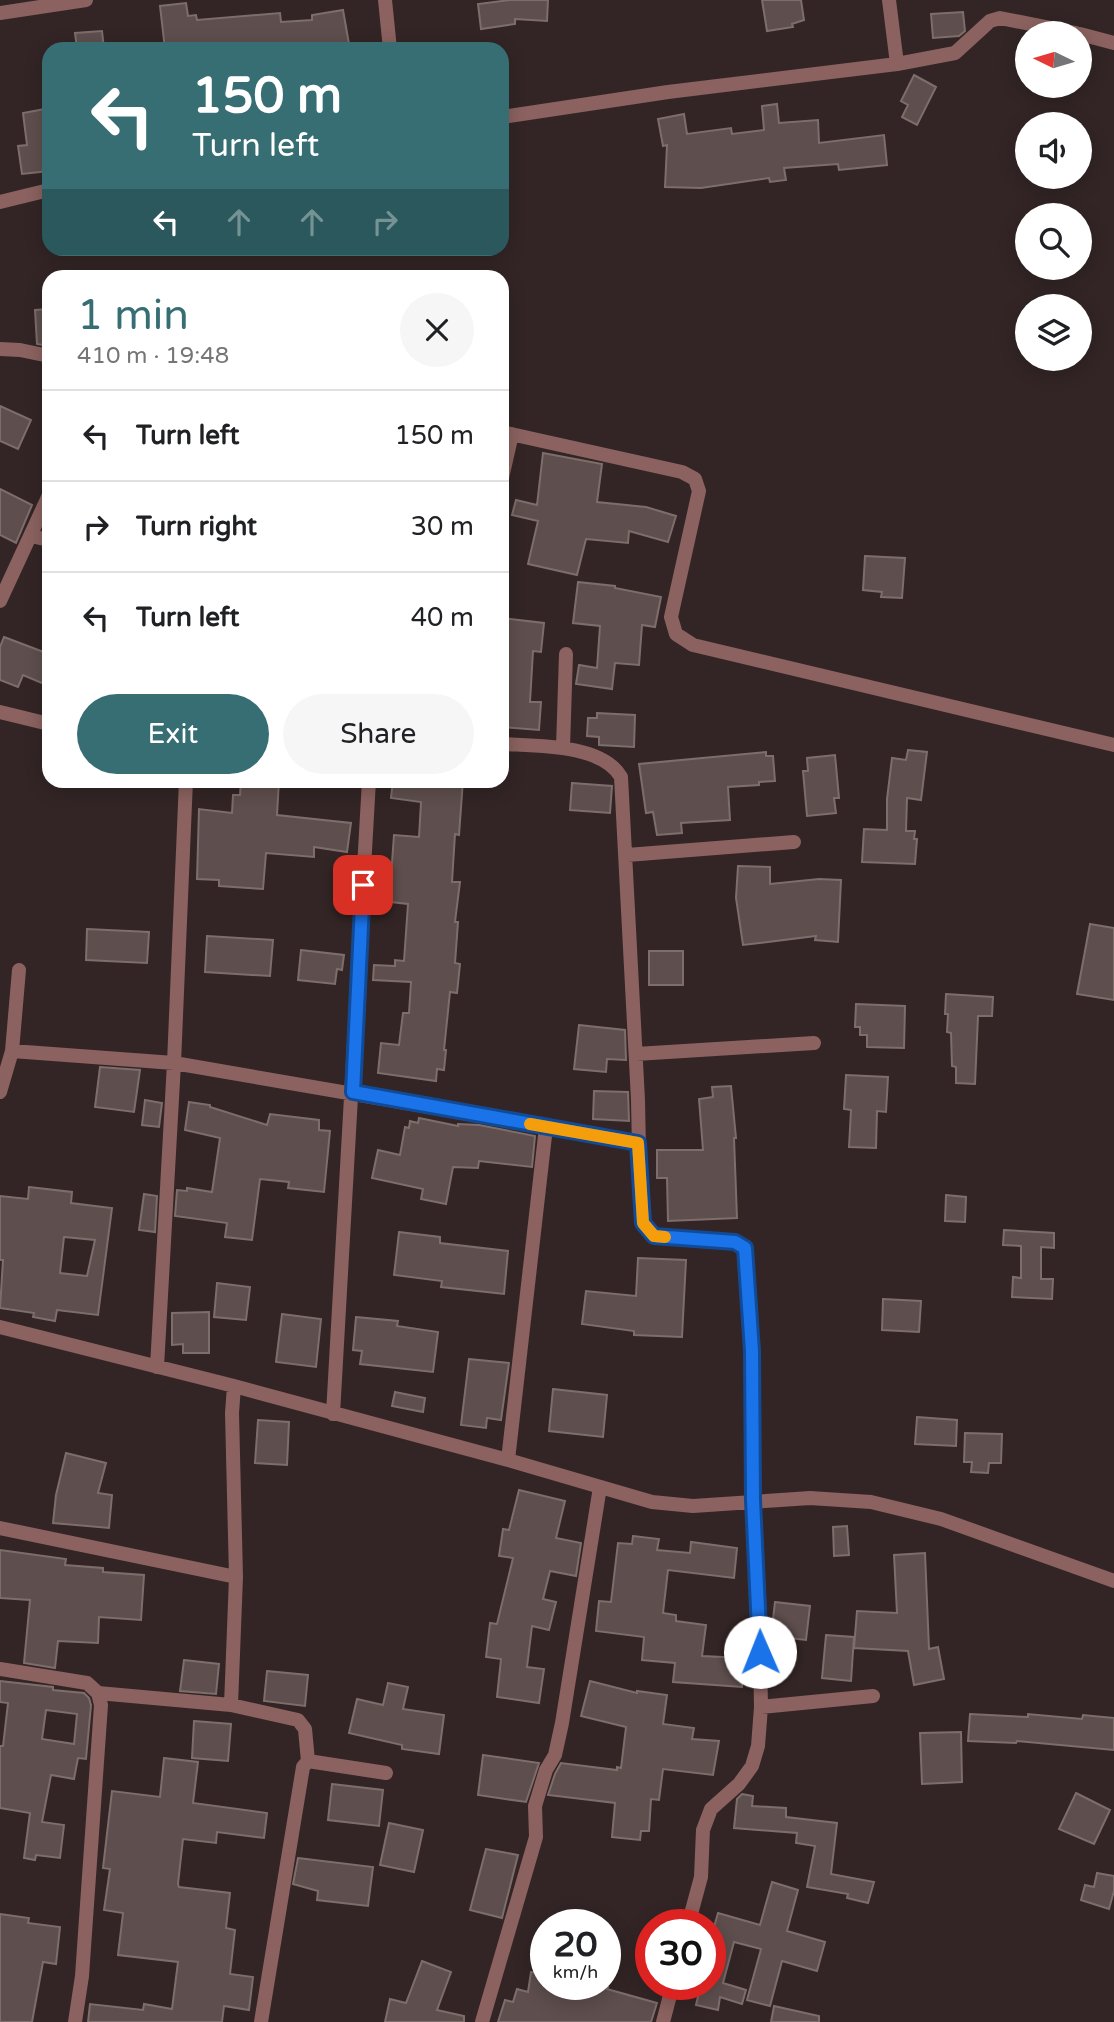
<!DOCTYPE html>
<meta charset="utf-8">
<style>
:root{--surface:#fff;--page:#f6f6f6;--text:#202124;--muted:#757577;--line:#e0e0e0;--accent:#366e74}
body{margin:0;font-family:"Varela Round",sans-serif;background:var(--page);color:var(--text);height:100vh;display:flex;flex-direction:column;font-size:26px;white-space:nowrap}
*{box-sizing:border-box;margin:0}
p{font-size:23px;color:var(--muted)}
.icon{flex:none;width:38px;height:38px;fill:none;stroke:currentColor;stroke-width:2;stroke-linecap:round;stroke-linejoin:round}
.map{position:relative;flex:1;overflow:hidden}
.panel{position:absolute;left:42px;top:270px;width:467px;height:518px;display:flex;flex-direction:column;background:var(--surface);border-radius:21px;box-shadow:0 4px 18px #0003}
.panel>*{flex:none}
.top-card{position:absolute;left:42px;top:42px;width:467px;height:214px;border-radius:21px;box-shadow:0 4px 18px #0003;background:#366e74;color:#fff;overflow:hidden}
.needle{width:46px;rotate:275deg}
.buttons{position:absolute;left:1015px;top:21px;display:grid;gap:14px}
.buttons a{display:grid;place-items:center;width:77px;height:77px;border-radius:50%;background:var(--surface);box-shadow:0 4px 18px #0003;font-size:35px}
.speed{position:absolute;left:530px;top:1909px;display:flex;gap:14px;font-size:35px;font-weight:700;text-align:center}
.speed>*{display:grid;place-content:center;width:91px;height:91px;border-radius:50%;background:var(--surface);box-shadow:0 4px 18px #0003;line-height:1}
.speed small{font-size:18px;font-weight:400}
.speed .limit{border:10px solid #d22;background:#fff;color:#111}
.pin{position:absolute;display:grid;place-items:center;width:60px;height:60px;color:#fff;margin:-30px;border-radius:14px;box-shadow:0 4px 10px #0006}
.me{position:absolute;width:77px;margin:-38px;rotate:359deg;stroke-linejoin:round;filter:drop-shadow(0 0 5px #0008)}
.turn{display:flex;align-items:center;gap:24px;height:147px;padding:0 35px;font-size:32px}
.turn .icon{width:91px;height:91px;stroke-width:2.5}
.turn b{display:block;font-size:49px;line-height:60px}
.lanes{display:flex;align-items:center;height:66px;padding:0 35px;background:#0003;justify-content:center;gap:35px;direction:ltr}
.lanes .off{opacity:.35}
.round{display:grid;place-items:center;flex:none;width:74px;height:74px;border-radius:37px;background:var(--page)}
.summary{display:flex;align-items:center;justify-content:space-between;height:119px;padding:0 35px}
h1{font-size:42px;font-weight:600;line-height:52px;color:var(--accent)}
.action{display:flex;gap:14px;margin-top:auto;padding:14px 35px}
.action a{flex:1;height:80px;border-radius:42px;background:var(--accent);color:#fff;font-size:28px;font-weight:600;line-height:80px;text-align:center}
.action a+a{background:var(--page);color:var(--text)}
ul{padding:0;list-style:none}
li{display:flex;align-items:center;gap:21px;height:91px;padding:0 35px;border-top:2px solid var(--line)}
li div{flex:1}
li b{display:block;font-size:26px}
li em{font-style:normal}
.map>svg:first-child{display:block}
</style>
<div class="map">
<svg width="1114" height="2022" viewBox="0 0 1114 2022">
<rect width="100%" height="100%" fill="#332525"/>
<path fill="#5e4f4e" stroke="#7d6d6b" stroke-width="2" fill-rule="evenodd" d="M510 0H548L547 21 515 19V24L481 29 478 4Z
M762 0H801L804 20 792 24 793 27 767 31Z
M186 3 188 16 196 15 197 20 280 13 281 22 312 20V15L343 10 349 44 317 49H165L160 6Z
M963 12 965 31 959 36 933 38 931 14Z
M102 31 104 49H77L75 33Z
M914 75 936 87 917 125 902 117 908 105 901 101Z
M777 104 779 123 818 120 819 143 884 135 887 165 839 170 838 164 784 168 786 180 770 182 769 178 701 188 665 187 667 145 663 146 658 119 684 114 687 134 731 128 732 134 764 130 762 106Z
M45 109 49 133V171L22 174 18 146 27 145 23 113Z
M49 309V346L37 344 35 310Z
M0 406 31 420 18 449 0 441Z
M543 453 602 464 597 502 646 507 676 516 668 542 629 531 628 543 586 539 577 575 528 564 538 521 512 515 516 500 537 505Z
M0 489 32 505 16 543 0 535Z
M865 556 905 558 902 598 881 597 882 592 863 590Z
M578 582 615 586V588L661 597 655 627 642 625 639 665 615 663 612 689 576 684 579 665 597 668 600 626 573 623Z
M502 618 544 623 541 652 533 651 530 702H541L539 730 502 727Z
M4 637 49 654V686L23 675 18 687 0 680V647Z
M597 713 635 715 634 747 599 745V737L587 736 588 718H597Z
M908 750 927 752 921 800 907 798 906 831H915L914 839H917L915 864 862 862 864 829 887 830V799L892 758 906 760Z
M766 752V756H773L775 781 759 782V785L728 787 730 820 681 823 682 833 657 835 653 812 646 813 639 764Z
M835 755 839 798H834L836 813 807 816 803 771H808L807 758Z
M241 780H279L277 815 351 823 347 852 314 847V857L266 853 263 889 219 886V880L197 879 199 809 232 813 233 795H240Z
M393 780H463L459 835 455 834 452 882H460L455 922H458L455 963 460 964 457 993 450 992 444 1050H446L444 1070 437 1069 436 1081 378 1073 381 1043 399 1045 403 1013H409L411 982 373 980 374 965 395 966V960L404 961 408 904 382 901 385 876H391L394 835 419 837 421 802 391 798Z
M572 783 612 786 610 813 570 810Z
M738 866 770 867V884L819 879 841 880 838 942 815 940 816 936 743 945 736 898Z
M1090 924 1114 928V1000L1077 994Z
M87 929 149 932 147 963 86 960Z
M207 936 273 940 270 976 205 972Z
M301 950 344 955 342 970 337 969 335 984 298 980Z
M649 951H683V985H649Z
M946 994 993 997 992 1016H978L975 1084 956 1083V1067L952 1066 951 1033 947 1032 948 1014H945Z
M856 1004 905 1006 904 1048 867 1047V1035H860V1027H855Z
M579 1025 625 1030 626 1060 607 1059 606 1072 574 1069Z
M100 1067 140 1070 134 1112 95 1107Z
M846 1075 888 1077 886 1112 877 1111 876 1148 849 1147 851 1110 844 1109Z
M731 1086 736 1138H734L737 1218 668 1221 667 1178H657V1150H703L699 1099 713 1097 712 1087Z
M594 1091 628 1092 629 1121 593 1119Z
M145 1100 162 1103 159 1127 142 1125Z
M189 1102 210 1105V1107L267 1125 270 1114 319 1120V1130L330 1131 324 1192 288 1188 289 1182 260 1179 252 1240 225 1237 227 1223 175 1216 177 1190 187 1191V1188L212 1192 220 1138 185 1130Z
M419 1118 458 1126V1124L479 1125 535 1136 532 1167 479 1161 478 1168 453 1167 446 1204 421 1199 423 1189 372 1178 378 1150 400 1155 405 1127 409 1128 410 1121 418 1123Z
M29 1187 72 1192 71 1203 112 1208 98 1315 57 1310 55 1321 33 1317 34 1313 0 1308 3 1260H0V1196L28 1199ZM64 1237 95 1240 87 1276 60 1273Z
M144 1194 157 1196 155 1232 139 1230Z
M946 1195 966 1197 965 1222 945 1221Z
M1004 1230 1054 1233V1248L1041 1247V1279H1053L1052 1299 1012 1297 1013 1277 1021 1278V1246L1003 1245Z
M399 1232 440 1237V1243L508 1251 504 1294 441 1287 442 1281 394 1275Z
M638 1258 686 1260 682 1337 634 1335V1331L582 1324 586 1291 636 1296Z
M217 1283 250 1287 246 1320 214 1317Z
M883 1299 921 1301 919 1332 882 1330Z
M209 1312V1353H183V1344L172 1345V1313Z
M282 1314 321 1319 316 1367 276 1362Z
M356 1317 398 1321 397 1326 438 1332 433 1372 360 1364 362 1351 353 1350Z
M469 1359 509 1363 501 1420 487 1418 486 1428 461 1425Z
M553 1389 607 1395 603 1437 549 1431Z
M395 1392 425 1398 423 1412 392 1406Z
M917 1417 957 1420 956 1446 915 1444Z
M258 1420 289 1422 287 1465 255 1463Z
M965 1433 1002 1434 1001 1463H989L988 1473 971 1472 972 1462H964Z
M66 1453 106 1463 98 1493 112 1495 109 1528 53 1523 56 1495Z
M519 1490 565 1501 556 1538 581 1543 576 1576 550 1571 543 1599 556 1602 549 1630 532 1626 527 1667 544 1669 539 1703 497 1697 501 1659 486 1657 490 1623 497 1624 513 1558 499 1556 503 1529 509 1530Z
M847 1526 849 1555 834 1556 833 1527Z
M633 1536 659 1539 657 1550 690 1553 691 1542 737 1548 734 1578 668 1570 663 1613 676 1615V1621L706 1625 702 1656 744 1658 742 1687 673 1682 675 1663 642 1660 644 1637 596 1631 599 1601 611 1602 618 1543 632 1544Z
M0 1550 66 1559 65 1565 103 1568V1572L144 1575 141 1620 99 1617 98 1643 58 1641 55 1668 24 1663 30 1600 0 1598Z
M925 1553 929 1649 938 1647 944 1679 914 1685 908 1651 854 1648 857 1611 897 1613 894 1555Z
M775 1602 810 1606 806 1640 771 1636Z
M826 1635 854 1637 851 1681 822 1678Z
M184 1660 219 1664 216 1694 180 1691Z
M267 1671 308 1675 305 1706 264 1701Z
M0 1681 53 1687V1690L84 1693 89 1698 91 1705 86 1759 78 1758 74 1779 51 1775 42 1822 64 1825 60 1858 36 1855 35 1860 24 1858 30 1813 0 1808V1746H3L8 1703 0 1702ZM46 1710 77 1714 74 1744 42 1739Z
M590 1681 637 1693V1691L667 1695 663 1724 694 1728 692 1739 719 1741 713 1775 663 1769 659 1800 651 1799 649 1831H641L640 1840 612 1837 615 1803 548 1795 555 1774 561 1763 617 1770V1767L621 1768 626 1727 581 1716Z
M388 1683 408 1687 403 1709 444 1715 439 1754 402 1749V1745L349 1733 357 1699 383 1705Z
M970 1714 1028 1717V1714L1082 1719 1083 1715 1114 1718V1750L1017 1741 1016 1743 968 1741Z
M194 1721 231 1724 228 1761 192 1758Z
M961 1732 962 1782 922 1784 920 1733Z
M483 1755 539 1763 526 1802 478 1795Z
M164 1758 198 1762 193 1803 267 1813 264 1838 217 1832 216 1843 183 1839 178 1884 179 1887 230 1893 226 1928 235 1930 230 1974 253 1977 249 2010 224 2006 222 2022H88L90 2004 143 2010 144 2004 172 2009 178 1962 118 1955 123 1913 104 1910 110 1869 103 1868 112 1791 160 1797Z
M332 1784 383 1790 379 1826 328 1820Z
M1076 1793 1110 1810 1094 1844 1059 1829Z
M742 1794 753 1796 752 1806 786 1808V1817L837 1823 831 1874 874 1882 868 1903 847 1898 848 1894 807 1887 815 1846 796 1843 797 1833 734 1828 737 1799Z
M389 1823 423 1830 414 1872 380 1865Z
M486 1849 518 1855 502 1918 470 1910Z
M298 1858 373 1867 368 1906 317 1900 318 1891 293 1884Z
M1097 1873 1114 1876V1891L1109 1909 1081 1900 1085 1885 1094 1887Z
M772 1882 798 1890 787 1931 825 1942 817 1971 782 1961 770 2006 747 2000 761 1949 734 1942 723 1983 746 1990 742 2004 720 1997 718 2010 696 2005 701 1984H710V1941L718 1913 760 1925Z
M0 1914 29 1918 28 1923 60 1927 56 1964 43 1962 32 2022H0Z
M422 1961 451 1972 437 2010 464 2016V2022H385L390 1999 406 2003Z
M531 1972 546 1975V1984H594L608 1987 607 1989 657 2003 651 2022H498L505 2000 513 2002 517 1989 528 1992Z
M774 2006 819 2016V2022H771Z"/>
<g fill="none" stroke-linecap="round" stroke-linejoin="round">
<path stroke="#8b625f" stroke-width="14" d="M385 0 390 49
M0 13 86 0
M1080 34 1114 43
M897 64 955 53 990 21 1000 18 1076 33
M502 117 668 92 897 64 889 0
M0 202 49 190
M0 349 20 350 49 356
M502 432 682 472 695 479 699 491 671 617 676 634 693 645 1114 745
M502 478 512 434
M31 536 49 540
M0 601 49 495
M0 712 49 724
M502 744C537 746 602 744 621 777L638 1100 640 1201 643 1223 654 1236 735 1242 745 1248 752 1351 753 1500 759 1597 761 1707 758 1746 752 1766 739 1784 711 1809 703 1830 701 1877 688 1925
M563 748 566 654
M627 855 794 842
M12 1051 174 1063 638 1143
M636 1054 814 1043
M0 1092 12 1051 19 970
M0 1327 234 1386 508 1460 652 1502 693 1506 810 1498 871 1502 941 1519 1114 1581
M157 1367 174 1063 186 780
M333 1414 369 780
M508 1460 546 1127
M0 1528 236 1577
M0 1669 87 1683 98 1693 231 1705 298 1720 305 1729 308 1761 303 1767 261 2022
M231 1705 236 1577 232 1413 234 1386
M761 1707 873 1696
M308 1761 386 1773
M75 2022 82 1976 101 1705 98 1693
M482 2022 536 1837 535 1806 546 1770 555 1755 562 1723 600 1487
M663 2022 673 1984"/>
</g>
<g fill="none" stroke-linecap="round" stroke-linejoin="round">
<g stroke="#114b97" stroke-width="18">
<path id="route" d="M363 885 353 1092 638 1143 643 1223 654 1236 735 1242 745 1248 752 1351 753 1500 760 1652"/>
</g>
<use href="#route" stroke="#1a73e8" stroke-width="12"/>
<path stroke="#f59e0b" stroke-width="12" d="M530 1124 638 1143 643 1223 654 1236 665 1237"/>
</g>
</svg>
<div class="buttons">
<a><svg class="needle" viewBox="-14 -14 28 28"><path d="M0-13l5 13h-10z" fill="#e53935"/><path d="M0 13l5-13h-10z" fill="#757577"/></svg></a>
<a><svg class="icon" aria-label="sound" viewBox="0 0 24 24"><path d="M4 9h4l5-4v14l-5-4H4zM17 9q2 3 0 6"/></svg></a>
<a><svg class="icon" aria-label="search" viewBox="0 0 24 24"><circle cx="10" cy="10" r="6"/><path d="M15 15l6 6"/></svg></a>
<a><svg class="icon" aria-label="layers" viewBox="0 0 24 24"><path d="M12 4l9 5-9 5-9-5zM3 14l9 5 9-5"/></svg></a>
</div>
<div class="speed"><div>20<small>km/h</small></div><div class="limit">30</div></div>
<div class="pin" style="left:363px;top:885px;background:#d93025"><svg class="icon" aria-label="arrive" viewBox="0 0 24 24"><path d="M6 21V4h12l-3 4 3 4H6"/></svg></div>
<svg class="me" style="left:760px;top:1652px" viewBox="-20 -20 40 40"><circle r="19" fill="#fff"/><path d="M0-13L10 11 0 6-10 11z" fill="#1a73e8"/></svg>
<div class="top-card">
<div class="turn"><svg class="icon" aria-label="left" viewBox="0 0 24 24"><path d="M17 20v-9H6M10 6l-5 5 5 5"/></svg><div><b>150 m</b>Turn left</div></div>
<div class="lanes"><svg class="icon" aria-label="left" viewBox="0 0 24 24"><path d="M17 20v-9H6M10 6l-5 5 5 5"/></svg><svg class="icon off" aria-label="ahead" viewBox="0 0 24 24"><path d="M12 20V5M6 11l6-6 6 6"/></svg><svg class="icon off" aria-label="ahead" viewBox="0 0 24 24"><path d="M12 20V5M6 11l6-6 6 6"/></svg><svg class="icon off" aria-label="right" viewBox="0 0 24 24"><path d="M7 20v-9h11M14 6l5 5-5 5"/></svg></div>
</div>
<section class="panel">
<div class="summary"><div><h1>1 min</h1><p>410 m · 19:48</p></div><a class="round"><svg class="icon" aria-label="close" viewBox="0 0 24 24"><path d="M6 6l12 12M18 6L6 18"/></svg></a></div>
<ul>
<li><svg class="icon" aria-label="left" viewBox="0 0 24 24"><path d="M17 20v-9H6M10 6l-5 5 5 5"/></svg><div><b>Turn left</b></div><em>150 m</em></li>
<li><svg class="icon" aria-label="right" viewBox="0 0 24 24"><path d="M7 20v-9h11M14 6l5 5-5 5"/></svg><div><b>Turn right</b></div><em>30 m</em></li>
<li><svg class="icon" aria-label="left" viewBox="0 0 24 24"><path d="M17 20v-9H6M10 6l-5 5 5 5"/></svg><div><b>Turn left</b></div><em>40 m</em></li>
</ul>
<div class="action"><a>Exit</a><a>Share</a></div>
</section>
</div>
